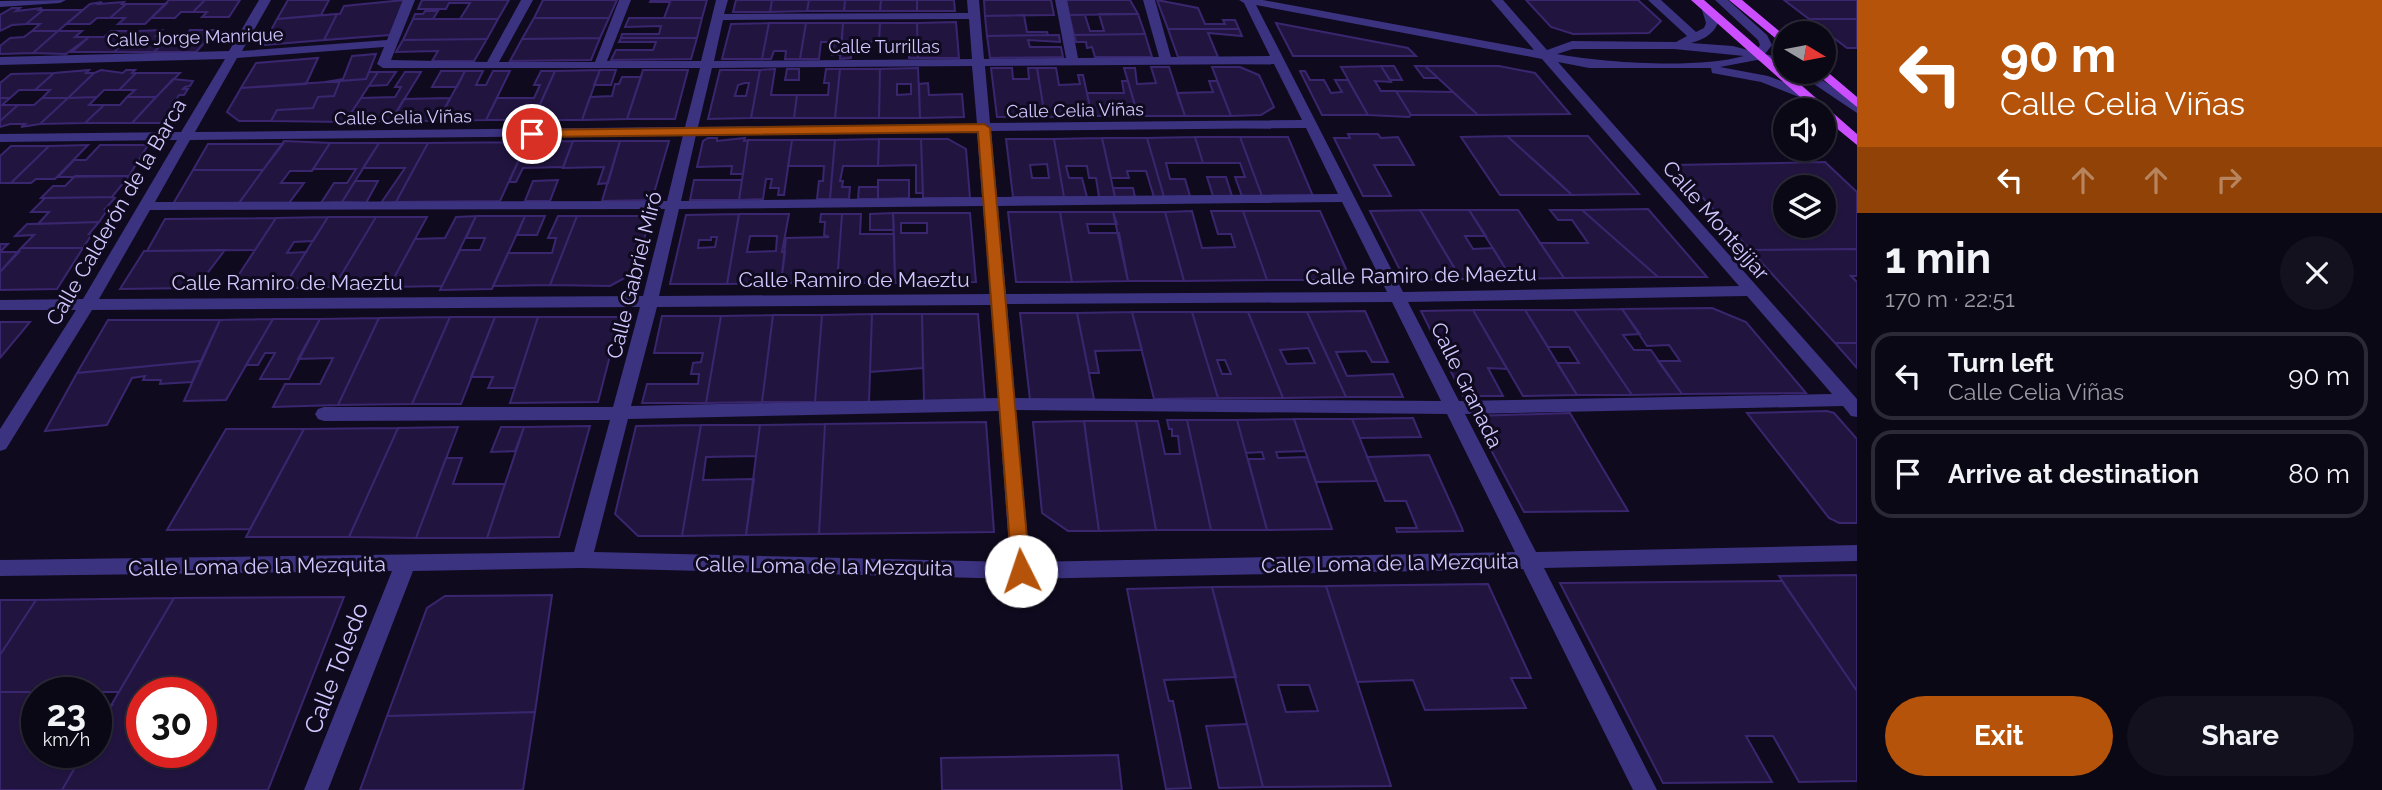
<!DOCTYPE html>
<meta charset="utf-8">
<style>
:root{--surface:#0b0816;--page:#14111f;--text:#f1f3f6;--muted:#9a9aa1;--line:#2b2935;--accent:#b45309}
body{margin:0;font-family:Raleway,sans-serif;background:var(--page);color:var(--text);height:100vh;display:flex;flex-direction:column;font-size:26px;white-space:nowrap}
*{box-sizing:border-box;margin:0}
p{font-size:23px;color:var(--muted)}
.icon{flex:none;width:38px;height:38px;fill:none;stroke:currentColor;stroke-width:2;stroke-linecap:round;stroke-linejoin:round}
.map{position:relative;flex:1;overflow:hidden}
.details{display:flex;flex-direction:column;background:var(--surface);width:525px}
.details>*{flex:none}
.hud{background:#b45309;color:#fff;overflow:hidden}
.needle{width:46px;rotate:100deg}
.fabs{position:absolute;left:1773px;top:21px;display:grid;gap:14px}
.fabs a{display:grid;place-items:center;width:63px;height:63px;border-radius:50%;background:var(--surface);box-shadow:0 2px 5px #0004,0 0 0 2px var(--line);font-size:35px}
.speed{position:absolute;left:21px;top:677px;display:flex;gap:14px;font-size:35px;font-weight:700;text-align:center}
.speed>*{display:grid;place-content:center;width:91px;height:91px;border-radius:50%;background:var(--surface);box-shadow:0 2px 5px #0004,0 0 0 2px var(--line);line-height:1}
.speed small{font-size:18px;font-weight:400}
.speed .limit{border:10px solid #d22;background:#fff;color:#111}
.pin{position:absolute;display:grid;place-items:center;width:60px;height:60px;color:#fff;margin:-30px;border:4px solid #fff;border-radius:50%;box-shadow:0 2px 7px #0007}
.me{position:absolute;width:77px;margin:-38px;rotate:356deg;stroke-linejoin:round;filter:drop-shadow(0 0 5px #0008)}
.turn{display:flex;align-items:center;gap:24px;height:147px;padding:0 28px;font-size:32px}
.turn .icon{width:91px;height:91px;stroke-width:2.5}
.turn b{display:block;font-size:49px;line-height:60px}
.lanes{display:flex;align-items:center;height:66px;padding:0 28px;background:#0003;justify-content:center;gap:35px;direction:ltr}
.lanes .off{opacity:.35}
.round{display:grid;place-items:center;flex:none;width:74px;height:74px;border-radius:37px;background:var(--page)}
.headline{display:flex;align-items:center;justify-content:space-between;height:119px;padding:0 28px}
h1{font-size:42px;font-weight:700;line-height:52px}
.primary-button{display:flex;gap:14px;margin-top:auto;padding:14px 28px}
.primary-button a{flex:1;height:80px;border-radius:42px;background:var(--accent);color:#fff;font-size:28px;font-weight:700;line-height:80px;text-align:center}
.primary-button a+a{background:var(--page);color:var(--text)}
ul{padding:0;list-style:none}
li{display:flex;align-items:center;gap:21px;height:88px;margin:0 14px 10px;padding:0 14px;border:4px solid var(--line);border-radius:21px}
li div{flex:1}
li b{display:block;font-size:26px}
li em{font-style:normal}
main{display:flex;flex:1;min-height:0}
.map>svg:first-child{display:block}
</style>
<main>
<div class="map">
<svg width="1857" height="790" viewBox="0 0 1857 790">
<rect width="100%" height="100%" fill="#0f0a1e"/>
<path fill="#211540" stroke="#3a266e" stroke-width="2" fill-rule="evenodd" d="M169 0H205L193 12H181L175 18H151Z
M205 0H240L229 17H202L207 12H193Z
M288 0H329L321 15 277 19Z
M404 0 390 35 324 40 337 14H340L344 6Z
M422 0H509L498 19H460L470 3H449L446 9H418Z
M543 0H617L609 18H534Z
M651 0H707L702 18H664L670 2H650Z
M736 0H772L770 12H733Z
M772 0H809L807 11 770 12Z
M809 0H845L844 11H807Z
M845 0H881L880 11H844Z
M881 0H917V11H880Z
M917 0H954L955 11H917Z
M984 0H1051L1054 15 985 16Z
M1066 0H1130L1138 14 1069 15Z
M1157 0 1198 8 1205 24H1225L1223 20H1235L1239 29H1168Z
M1526 0H1638L1661 21 1649 33 1573 34 1551 27Z
M1784 0H1857V19H1809Z
M102 2 99 4 124 2 122 4H126L110 18H97L90 24H66L90 4Z
M126 4H166L145 24H118L125 18H110Z
M12 8H20L16 11 42 8 39 10H43L26 24 12 25 0 31V15Z
M43 10H83L58 31H32L40 24H26Z
M425 11H438L433 19H413L415 14H423Z
M337 14 324 40 263 45 277 19Z
M1099 14H1138L1145 34 1074 35 1069 15H1085L1090 31H1104Z
M1024 15 1027 32H1047L1048 35 987 36 985 16Z
M534 18H609L600 38 522 39Z
M629 18H702L697 38H621L622 34H659L661 26 625 27Z
M413 19H498L487 39 403 40Z
M1809 19H1857V48H1847Z
M956 22 959 58H918L917 23Z
M769 23 762 59H722L731 24Z
M769 23H806L800 59H785L786 51H774L771 59H762Z
M806 23H843L841 55H832L834 42H821L819 59H800Z
M843 23H880L879 42H849L851 58 840 59Z
M880 23H917L918 58H909L910 41 879 42Z
M1276 23 1408 48 1416 56H1293Z
M1168 29H1239L1242 36 1208 33 1218 57H1178Z
M162 30 156 36H170L154 52H114L137 31Z
M190 30H216L196 52H154L170 36H184Z
M32 31H58L33 53 0 54V46L10 38 24 37Z
M58 31H82L75 37H89L66 54 33 53Z
M111 31H137L114 52H72L89 37H104Z
M1145 34 1152 57H1095L1092 47 1087 48 1086 42H1076L1074 35Z
M1059 35 1060 42 1028 40 1030 47H1061L1063 57 990 58 987 36Z
M600 38 591 60 510 61 522 39Z
M621 38H697L691 59 611 60 616 50H653L656 42H619Z
M487 39 474 61H432L438 51 396 52 403 40Z
M376 54 366 79 325 82 343 79 352 56Z
M318 58 306 84 241 88 256 63Z
M1381 66 1391 82 1375 81 1381 91H1396L1411 115 1409 117 1368 115 1341 67Z
M1381 66H1394L1402 80H1390Z
M1415 66H1425L1438 78H1424Z
M1425 66H1499L1535 73 1570 114 1478 115Z
M1151 67H1169L1185 116H1138L1124 68H1135L1137 84 1156 83Z
M1212 67H1240L1259 75 1274 107 1261 115 1231 116Z
M918 68 920 118H879L880 69ZM897 84H911V94L897 95Z
M991 68H1012L1013 79H1029L1028 68H1037L1045 117H997Z
M1037 68H1056L1059 85 1080 84 1078 75H1083L1092 116 1045 117Z
M775 69 771 95H797L794 118H751L760 70Z
M787 69H799V80H785Z
M826 69H840L835 118H794L797 95H828L829 83H824Z
M840 69H880L879 118H835Z
M89 70 86 73H94L68 98H42L50 90H35L54 73Z
M101 70 123 73 126 70H135L132 73H136L119 90H104L97 97 68 98 94 73Z
M600 70 582 120H533L555 71Z
M600 70H616L611 85H594Z
M643 70H688L675 119H627Z
M720 70H760L751 118 708 119ZM745 83H749L746 96H735L738 85Z
M441 71H465L457 87H432Z
M465 71H483L476 85H486L493 71H510L486 120 438 121Z
M541 71H555L533 120H486L497 98H534L540 85H534Z
M1300 71H1305L1310 80H1324L1331 93 1342 92 1335 80H1348L1368 115H1322Z
M369 72H378L345 122 271 121 277 110 313 108 318 97 334 96 340 81 366 79Z
M378 72H396L387 85 369 86Z
M405 72H421L391 121 345 122 361 98 395 97 401 87H395Z
M54 73 35 90H19L10 98H0V83L11 74Z
M136 73H180L156 97H127L135 90H119Z
M622 77H641L627 119 582 120 590 97 612 96 615 84H619Z
M173 79 193 81 190 86 185 87 183 89H188L184 95H179L168 114 172 113 168 119 162 123H132Z
M340 81 334 96 318 97 313 108 277 110 271 121H239L227 112 241 88Z
M1122 81H1128L1138 116H1092L1087 93H1124Z
M1209 81H1217L1231 116H1185L1177 93 1213 92Z
M928 83 929 95 962 94 964 117 920 118 919 84Z
M1396 91 1453 92 1478 115H1411Z
M97 97 89 105H104L85 123 40 124 68 98Z
M127 97H156L132 123H85L104 105H120Z
M0 98H10L2 105H18L0 121Z
M42 98H68L40 124 21 127 25 124H10L0 127V121L18 105H34Z
M450 98 438 121H391L404 99Z
M1348 134H1378L1381 138 1398 137 1414 165H1374L1391 196H1363L1334 138H1350Z
M1507 136 1555 179 1572 195H1500L1461 137Z
M1507 136H1588L1639 194 1572 195Z
M1195 137 1203 163H1166L1170 179H1185L1190 196 1164 197 1147 138Z
M1195 137H1240L1262 196H1242L1235 177H1245L1240 163H1203Z
M1240 137H1288L1313 196H1262Z
M708 138H717V141L745 138 744 141 748 140 743 174H731L732 166 697 167 703 141Z
M1102 138 1115 197H1099L1096 178H1089L1087 166H1066L1069 178H1082L1087 197H1064L1054 139Z
M1102 138H1147L1164 197H1154L1146 171H1127L1129 178H1111Z
M879 139 878 166H843L840 181H843L842 187H850L849 199H830L835 140Z
M879 139H921L923 193H916V165L878 166Z
M921 139H948L966 149 970 198H923Z
M1006 139H1054L1064 197H1013ZM1047 164 1049 178H1032L1030 165Z
M748 140H792L784 195H778L779 188H770L772 179H766L763 199 739 200Z
M792 140H835L830 199H817L819 181H823L824 166H788Z
M284 141 330 143 312 171H290L281 183H304L289 203H239Z
M573 141 563 167 523 168 516 182H509L527 142Z
M573 141H620L608 183 598 184 604 167 563 168Z
M620 141H669L652 200 602 201Z
M527 142 500 201 396 202 428 143Z
M330 143H379L342 202 321 203 334 183H347L356 169H313Z
M379 143H428L396 202 381 203 405 168H363Z
M208 144H283L263 170H193Z
M88 145 55 179H36L31 183H11L49 146Z
M100 145H148L129 176 58 177 74 160H86Z
M11 146H49L11 183H0V156Z
M1825 162 1857 192V249L1750 250 1673 165ZM1785 187H1824V226H1785Z
M193 170H263L239 203 173 204Z
M75 176H129L112 197 41 198 53 186H65Z
M1207 177H1226L1232 196H1213Z
M558 180 550 201H525L533 181Z
M694 180H742L739 200H690Z
M878 180H909V198L878 199Z
M355 181H378L366 203 342 202Z
M859 187H878V199H858Z
M1113 188H1133L1135 197H1115Z
M112 197 115 198 105 209H108L99 222 38 224 49 212H31L45 198Z
M1648 209 1707 277H1658L1582 210Z
M1420 210H1469L1486 236H1465L1473 249 1493 248 1512 279H1461Z
M1420 210 1453 266 1461 279 1405 280 1370 211Z
M1469 210H1518L1564 278 1512 279Z
M1550 210H1582L1658 277 1564 278 1540 243H1588L1572 220H1558Z
M1192 211 1202 248 1235 247 1231 234H1218L1211 211H1243L1267 280 1184 281 1165 212Z
M1243 211H1320L1351 280H1267Z
M1008 212H1060L1072 282H1016Z
M1060 212H1113L1117 224H1087L1089 233H1119L1128 281 1072 282Z
M1113 212H1165L1184 281H1128Z
M893 213H970L976 282 895 283ZM901 223H927V233H901Z
M893 213 894 230H870V214Z
M739 214H789L782 252H785L781 283 727 284ZM750 236H777L776 251 747 252Z
M739 214 727 284H670L686 215ZM711 237H717L715 247 698 248 699 240H711Z
M821 214H842L837 283H781L786 238 829 237 824 235 825 222H820Z
M842 214H861L860 234H894L895 283H837Z
M476 216 442 286 389 287 415 239 445 238 456 217Z
M476 216H525L492 289 440 290 460 250H480L485 238H466Z
M525 216H545L537 235H517Z
M558 216H577L550 285 493 286 508 253H552L556 238H548Z
M577 216H651L634 273 610 286 550 285Z
M328 217 313 241 294 242 287 253 306 252 283 288H230L276 218Z
M328 217H376L334 287 283 288Z
M376 217H427L389 287H334Z
M276 218 255 250 147 251 165 219Z
M99 222 89 234H92L83 248H21L34 235 15 236 27 224Z
M0 244H8L0 252H19L0 272Z
M21 248H83L57 289 0 290V272Z
M1847 249H1857V276H1851L1857 282V343H1835L1750 250Z
M225 250 196 288 120 289 144 251Z
M1712 308 1746 322 1806 393 1682 394 1658 361H1680L1669 345 1647 346 1622 309Z
M1622 309 1640 334 1623 335 1634 350H1651L1682 394 1632 395 1574 310Z
M1473 310 1507 369 1488 368 1503 396H1463L1421 311Z
M1473 310H1525L1577 395 1523 396Z
M1525 310H1574L1632 395H1577L1557 363H1579L1569 347H1548Z
M1365 311 1388 362H1372L1366 351 1336 352 1347 376 1393 374 1403 397H1346L1307 312Z
M1132 312 1142 350 1095 351 1099 373H1089L1077 313Z
M1132 312H1192L1218 398 1154 399Z
M1192 312H1248L1283 398H1218ZM1217 360H1225L1231 374H1222Z
M1248 312H1307L1346 397 1283 398ZM1308 348 1315 363 1287 364 1280 350Z
M1020 313H1077L1094 399 1030 400Z
M872 314 869 402H815L822 315Z
M872 314H922L923 368 870 372Z
M922 314H978L985 400 924 401Z
M773 315 762 402 706 403 721 316Z
M773 315H822L815 402H762Z
M662 316H721L706 403H642L647 384H698L699 374H691L693 363 701 362 703 353H654Z
M450 317H495L461 404H412Z
M450 317 412 404 338 405 379 318Z
M495 317H538L515 388H488L493 377H471Z
M538 317H620L598 402 510 403Z
M379 318 338 405 273 407 285 384H320L333 358 298 359 320 319Z
M273 319H320L289 379H260L275 353H265L258 365H246Z
M273 319 226 400 184 401 220 320Z
M108 320H220L201 361 77 373Z
M0 322H30L0 358Z
M1835 343H1857V368Z
M201 361 192 382 160 384 161 380H143L145 376 132 378 107 425 45 431 77 373Z
M1827 411 1834 413 1857 439V523H1839L1829 518 1747 413Z
M1570 413 1593 452 1628 511 1524 512 1473 416Z
M1413 418 1421 437 1360 438 1352 419Z
M1294 419 1305 451 1276 452 1278 458 1307 457 1332 529 1267 530 1248 459H1264L1262 452 1246 453 1237 420Z
M1294 419H1352L1377 481 1316 482Z
M1167 420H1187L1211 530H1156L1136 421H1158L1165 454H1180L1178 436H1172V429H1169Z
M1187 420H1237L1267 530H1211Z
M1084 421 1088 452 1099 531H1068L1042 513 1033 422Z
M1084 421H1136L1156 530 1099 531Z
M986 422 994 532 819 534 825 424Z
M825 424 819 534 746 535 760 425Z
M701 425 682 536H638L615 514 636 426Z
M701 425H760L756 456 706 457 703 480 754 479 746 535 682 536Z
M590 426 559 537 487 538 524 427Z
M458 427 416 538 349 537 398 428Z
M501 427H524L515 451 491 452Z
M398 428 349 537H246L304 429Z
M226 429H304L250 529 167 530Z
M1429 455 1462 528 1463 531 1397 532 1396 528H1417L1406 501H1385L1367 457Z
M446 458H462L453 484H505L487 538H416Z
M1857 575V691L1779 576Z
M1782 581 1857 691V781L1799 782 1773 736H1746L1772 782 1663 783 1560 583Z
M1488 584 1531 678H1511L1526 708 1425 710 1413 680 1357 682 1326 586Z
M1326 586 1391 786 1263 787 1212 587ZM1278 685H1309L1318 711 1286 712Z
M1212 587 1236 677 1164 680 1169 701H1173L1191 788 1166 789 1127 589Z
M552 595 535 712 387 716 427 608 445 596Z
M344 597 268 790H62L84 752H96V731L174 598ZM142 693H201V752H142Z
M174 598 119 692H0V655L36 600Z
M0 600H36L0 655Z
M0 692H48L37 693V752H84L62 790H0Z
M96 705H112L96 731Z
M535 712 523 790H360L387 716Z
M1247 724 1263 787 1219 788 1206 726Z
M1118 755 1122 790H942L941 758Z"/>
<g fill="none" stroke-linecap="round" stroke-linejoin="round">
<path fill="#3b3280" fill-rule="evenodd" d="M66 0 60 3 0 7V1Z
M259 0H271L242 51 387 40 403 0H415L391 60 487 62 521 0H533L499 62H595L619 0H631L607 61H701L716 0H728L724 14 968 13 967 0H979L984 59 1066 58 1055 0H1067L1078 58 1159 57 1143 0H1155L1171 57 1270 56 1244 3 1239 0H1263L1534 50 1491 0H1503L1547 50 1572 41 1676 42 1687 36 1648 0H1661L1696 32 1704 28 1706 23 1702 10 1712 8 1718 23C1713 35 1702 40 1691 43L1733 46 1755 52 1760 45 1758 40 1715 0H1728L1767 35 1772 45 1765 54 1785 59V67L1757 60 1720 67 1768 76 1807 91V97H1799L1761 82 1712 73 1711 68H1589L1558 62 1857 399V417L1851 416 1843 406 1465 414 1536 552 1857 545V561L1544 568 1657 790H1633L1523 569 1021 579 582 568 413 571 328 790H304L392 571 0 576V560L574 552 610 420 324 421 318 419 315 414 318 409 324 407H613L640 307 92 310 6 449 0 451V429L76 310H0V300L83 299 177 140 0 142V134L181 132 225 59 0 65V57L229 51ZM1256 5 1542 59 1739 286 1403 292ZM969 19 972 59 714 61 723 20ZM384 47 377 64 383 68H700L685 127 195 132 237 58ZM1573 49H1674L1744 56C1698 69 1605 63 1557 54ZM1274 64 1302 120 990 123 985 66ZM972 66 977 124 698 127 712 68ZM1306 128 1338 194 997 197 991 131ZM977 132 982 197 681 201 696 135ZM683 135 667 201 155 202 190 140ZM1342 202 1387 292 1006 294 998 206ZM983 206 990 294 659 296 679 209ZM665 209 643 296 99 299 150 210ZM1747 296 1832 394 1459 401 1408 302ZM1392 302 1441 401 1015 398 1007 304ZM991 305 998 398 631 406 657 307ZM1016 410 1447 414 1515 552 1030 562ZM999 411 1010 562 594 552 628 419Z
M1796 72H1810L1857 103V113Z"/>
<path fill="#cb4fff" fill-rule="evenodd" d="M1691 0H1704L1857 134V145L1824 118V110H1815Z
M1729 0H1742L1785 36V46Z
M1824 69 1857 97V107L1814 72H1824Z"/>
</g>
<path fill="#b45309" stroke="#753606" stroke-width="2" d="M984 124 990 128 1030 571 1027 576 1021 578 1014 576 1012 571 978 132 532 137 526 134 532 130Z"/>
<g text-anchor="middle" dominant-baseline="central" stroke-width="6" stroke-linejoin="round" paint-order="stroke">
<g font-size="18" fill="#d2c8ff" stroke="#0f0a1e">
<text transform="translate(195 37) rotate(-2)">Calle Jorge Manrique</text>
<text x="884" y="46">Calle Turrillas</text>
<text transform="translate(1075 110) rotate(-1)">Calle Celia Viñas</text>
<text transform="translate(403 117) rotate(-1)">Calle Celia Viñas</text>
</g>
<g font-size="21" fill="#d2c8ff" stroke="#0f0a1e">
<text transform="translate(116 212) rotate(-60)">Calle Calderón de la Barca</text>
<text transform="translate(1716 220) rotate(49)">Calle Montejíjar</text>
<text transform="translate(634 275) rotate(-76)">Calle Gabriel Miró</text>
<text transform="translate(1421 275) rotate(-1)">Calle Ramiro de Maeztu</text>
<text x="854" y="279">Calle Ramiro de Maeztu</text>
<text x="287" y="282">Calle Ramiro de Maeztu</text>
<text transform="translate(1467 385) rotate(64)">Calle Granada</text>
<text transform="translate(1390 563) rotate(-1)">Calle Loma de la Mezquita</text>
<text transform="translate(257 566) rotate(-1)">Calle Loma de la Mezquita</text>
<text transform="translate(824 566) rotate(1)">Calle Loma de la Mezquita</text>
</g>
<g font-size="24" fill="#d2c8ff" stroke="#0f0a1e">
<text transform="translate(336 668) rotate(-69)">Calle Toledo</text>
</g>
</g>
</svg>
<div class="fabs">
<a><svg class="needle" viewBox="-14 -14 28 28"><path d="M0-13l5 13h-10z" fill="#e53935"/><path d="M0 13l5-13h-10z" fill="#9a9aa1"/></svg></a>
<a><svg class="icon" aria-label="sound" viewBox="0 0 24 24"><path d="M4 9h4l5-4v14l-5-4H4zM17 9q2 3 0 6"/></svg></a>
<a><svg class="icon" aria-label="layers" viewBox="0 0 24 24"><path d="M12 4l9 5-9 5-9-5zM3 14l9 5 9-5"/></svg></a>
</div>
<div class="speed"><div>23<small>km/h</small></div><div class="limit">30</div></div>
<div class="pin" style="left:532px;top:134px;background:#d93025"><svg class="icon" aria-label="arrive" viewBox="0 0 24 24"><path d="M6 21V4h12l-3 4 3 4H6"/></svg></div>
<svg class="me" style="left:1021px;top:571px" viewBox="-20 -20 40 40"><circle r="19" fill="#fff"/><path d="M0-13L10 11 0 6-10 11z" fill="#b45309"/></svg>
</div>
<section class="details">
<div class="hud">
<div class="turn"><svg class="icon" aria-label="left" viewBox="0 0 24 24"><path d="M17 20v-9H6M10 6l-5 5 5 5"/></svg><div><b>90 m</b>Calle Celia Viñas</div></div>
<div class="lanes"><svg class="icon" aria-label="left" viewBox="0 0 24 24"><path d="M17 20v-9H6M10 6l-5 5 5 5"/></svg><svg class="icon off" aria-label="ahead" viewBox="0 0 24 24"><path d="M12 20V5M6 11l6-6 6 6"/></svg><svg class="icon off" aria-label="ahead" viewBox="0 0 24 24"><path d="M12 20V5M6 11l6-6 6 6"/></svg><svg class="icon off" aria-label="right" viewBox="0 0 24 24"><path d="M7 20v-9h11M14 6l5 5-5 5"/></svg></div>
</div>
<div class="headline"><div><h1>1 min</h1><p>170 m · 22:51</p></div><a class="round"><svg class="icon" aria-label="close" viewBox="0 0 24 24"><path d="M6 6l12 12M18 6L6 18"/></svg></a></div>
<ul>
<li><svg class="icon" aria-label="left" viewBox="0 0 24 24"><path d="M17 20v-9H6M10 6l-5 5 5 5"/></svg><div><b>Turn left</b><p>Calle Celia Viñas</p></div><em>90 m</em></li>
<li><svg class="icon" aria-label="arrive" viewBox="0 0 24 24"><path d="M6 21V4h12l-3 4 3 4H6"/></svg><div><b>Arrive at destination</b></div><em>80 m</em></li>
</ul>
<div class="primary-button"><a>Exit</a><a>Share</a></div>
</section>
</main>
